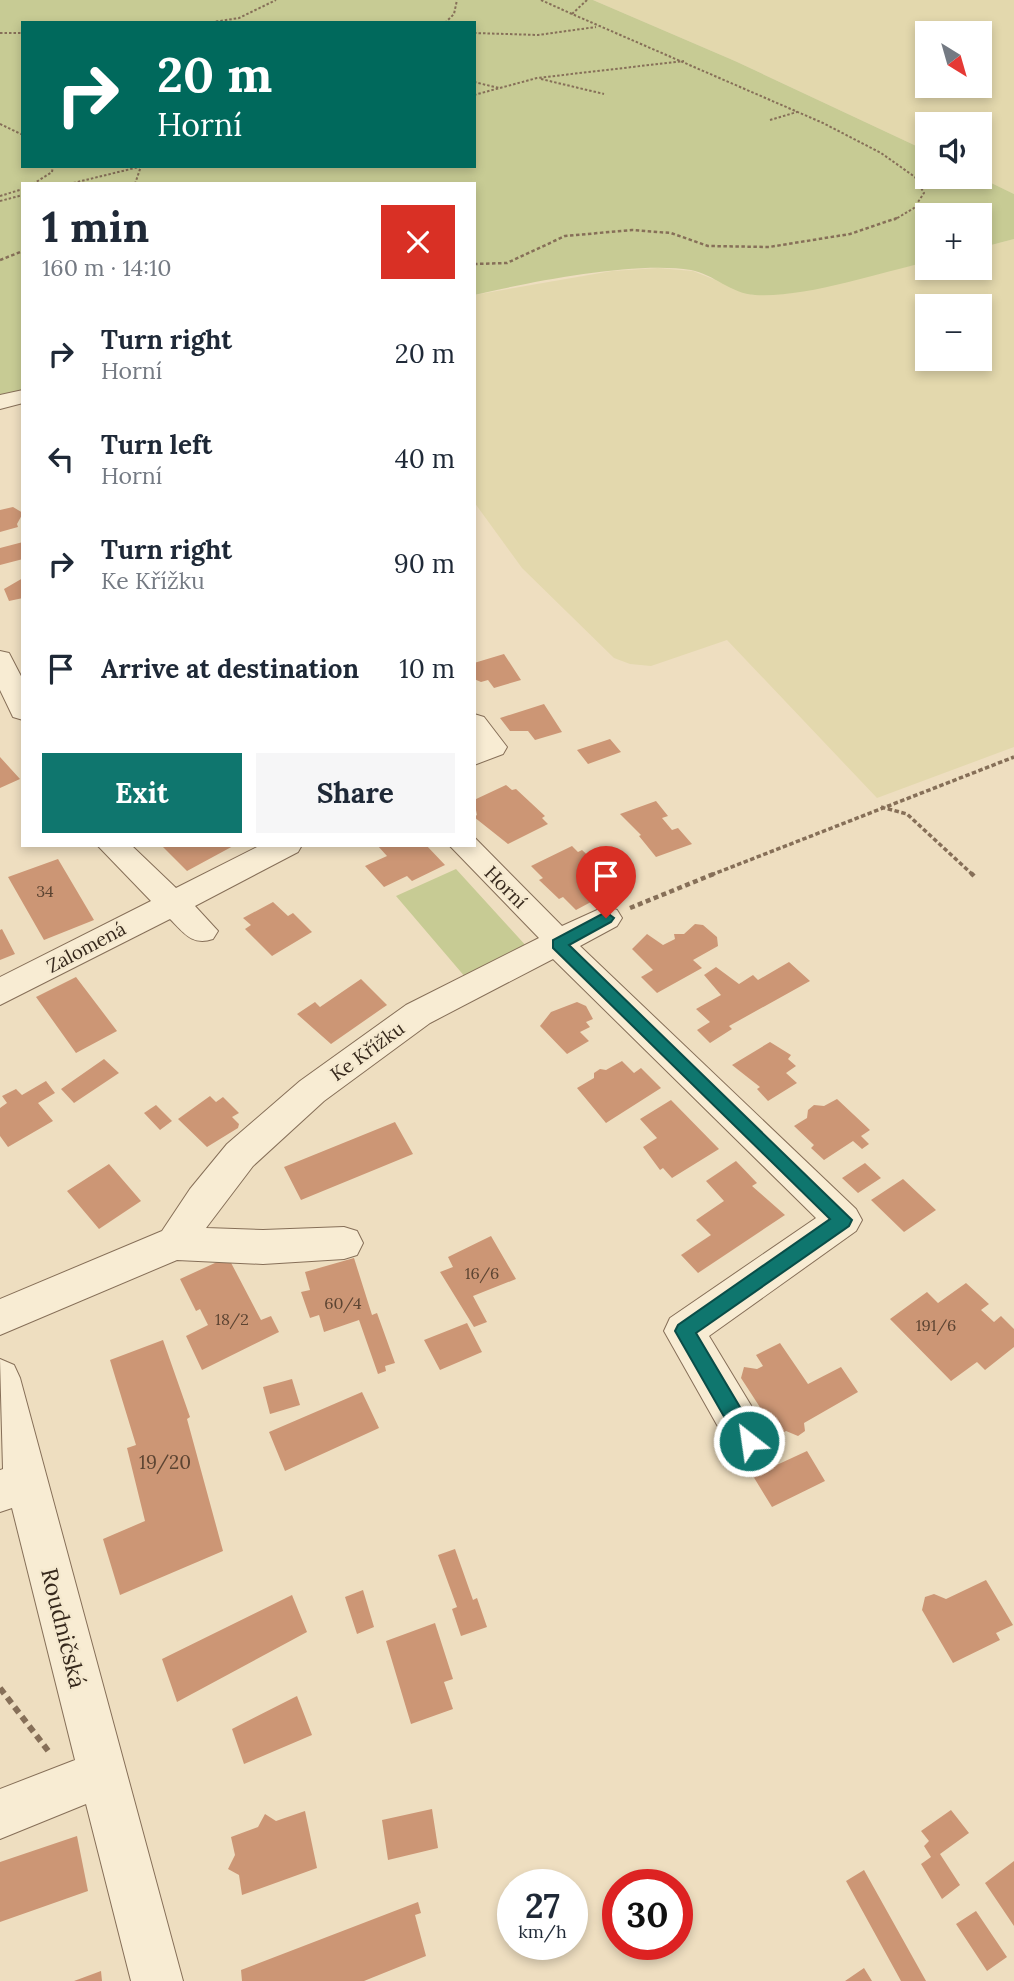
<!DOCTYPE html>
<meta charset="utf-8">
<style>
:root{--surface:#fff;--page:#f6f6f7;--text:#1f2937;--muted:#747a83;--accent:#0f766e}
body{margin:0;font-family:Lora,serif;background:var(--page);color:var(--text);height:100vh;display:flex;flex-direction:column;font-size:26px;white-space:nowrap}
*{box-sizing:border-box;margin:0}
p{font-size:23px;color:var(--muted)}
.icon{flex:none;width:38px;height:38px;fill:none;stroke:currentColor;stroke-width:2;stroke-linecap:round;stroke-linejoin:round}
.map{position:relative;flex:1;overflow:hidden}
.details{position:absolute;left:21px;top:182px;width:455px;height:665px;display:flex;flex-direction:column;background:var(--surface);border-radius:0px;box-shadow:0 4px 10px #0003}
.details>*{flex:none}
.guide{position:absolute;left:21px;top:21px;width:455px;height:147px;border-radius:0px;box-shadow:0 4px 10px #0003;background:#00695c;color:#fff;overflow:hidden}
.needle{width:46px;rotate:143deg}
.controls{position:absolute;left:915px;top:21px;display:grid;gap:14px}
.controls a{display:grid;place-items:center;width:77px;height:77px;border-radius:0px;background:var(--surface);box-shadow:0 4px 10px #0003;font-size:35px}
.speed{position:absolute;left:497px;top:1869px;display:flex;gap:14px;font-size:35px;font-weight:700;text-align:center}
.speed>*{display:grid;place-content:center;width:91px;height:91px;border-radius:50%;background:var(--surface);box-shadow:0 4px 10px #0003;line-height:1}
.speed small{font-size:18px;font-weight:400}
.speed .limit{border:10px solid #d22;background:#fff;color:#111}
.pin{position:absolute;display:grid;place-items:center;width:60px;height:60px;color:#fff;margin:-72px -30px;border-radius:50% 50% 50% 0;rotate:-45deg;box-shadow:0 0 7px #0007}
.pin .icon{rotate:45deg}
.me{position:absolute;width:77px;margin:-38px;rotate:330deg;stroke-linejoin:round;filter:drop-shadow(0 0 5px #0008)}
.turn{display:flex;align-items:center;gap:24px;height:147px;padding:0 21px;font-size:32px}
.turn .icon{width:91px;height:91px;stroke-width:2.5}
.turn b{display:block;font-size:49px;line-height:60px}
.round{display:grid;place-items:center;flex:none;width:74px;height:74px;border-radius:0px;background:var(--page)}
.headline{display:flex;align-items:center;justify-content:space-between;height:119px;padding:0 21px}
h1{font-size:42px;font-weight:700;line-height:52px}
.button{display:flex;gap:14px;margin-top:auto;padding:14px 21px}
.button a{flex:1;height:80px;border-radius:0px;background:var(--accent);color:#fff;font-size:28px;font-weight:700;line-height:80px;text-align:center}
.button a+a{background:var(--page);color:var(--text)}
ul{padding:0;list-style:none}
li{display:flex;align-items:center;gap:21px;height:105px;padding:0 21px}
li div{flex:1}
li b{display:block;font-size:26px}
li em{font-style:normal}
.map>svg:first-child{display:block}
</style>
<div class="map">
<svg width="1014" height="1981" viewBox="0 0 1014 1981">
<rect width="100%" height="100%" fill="#eedec0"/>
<path fill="#e3d8ad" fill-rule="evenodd" d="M593 0H1014V194L979 177 980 124H928L927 151 735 61ZM928 33H980V86H928Z
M1014 239V747L877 798 727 640 651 666 630 664 614 658 522 568 474 502V295L612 271 658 268 693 271 753 295 791 293 927 262 928 268H980V248ZM928 306H980V359H928Z"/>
<path fill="#c7cb94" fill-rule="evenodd" d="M0 0H593L735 61 927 151 928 177H979L1014 194V239L980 248V215H928L927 262C878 273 805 298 755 295 732 294 713 274 691 270 634 261 531 282 474 295V184H23V393L0 399ZM23 23H474V166H23Z
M456 869 528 948 466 978 396 896Z"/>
<path fill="#cc9675" d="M13 507 23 513 17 524 18 527 0 532V510Z
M23 542V559L0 565V548Z
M23 578V598L9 601 4 589Z
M504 654 521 680 494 688 488 680 481 682 474 679V663Z
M544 704 562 732 535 740 528 731H510L500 718Z
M610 739 621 752 588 764 577 750Z
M0 757 20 779 0 788Z
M506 785 512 790 516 789 545 816 542 818 548 824 508 844 474 817 477 815 474 800Z
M656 801 668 816 662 818 672 830 678 828 692 844 656 857 639 836 641 835 620 814Z
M161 845H235L187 871Z
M377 845H426L445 865 412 881 407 876 384 887 365 866 387 856Z
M572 846 578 852 582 850 614 880 610 882 617 888 576 910 563 897 559 899 539 880 543 878 531 866Z
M58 859 94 920 44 940 8 877Z
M273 902 288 916 293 913 312 932 272 956 245 929 251 925 243 918Z
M695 924 703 925 717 937 718 946 693 960 702 968 657 993 641 977 653 970 632 949 647 934 663 945 675 939 674 934H684Z
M2 929 15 954 0 960V930Z
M789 962 810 981 729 1026 732 1029 710 1043 697 1030 710 1022 696 1009 721 995 704 975 716 967 739 984 753 975 758 980Z
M76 977 117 1031 76 1053 36 997Z
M361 979 387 1005 331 1044 297 1014 315 1002 320 1007Z
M577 1002 586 1006 593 1019 586 1022 590 1027 580 1032 589 1041 567 1054 540 1026 551 1012Z
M770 1042 791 1055 788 1059 796 1066 786 1073 797 1083 768 1101 757 1089 760 1087 732 1065Z
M104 1059 119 1073 74 1103 61 1089Z
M622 1061 634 1073 641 1068 661 1088 606 1123 577 1088 594 1078V1073L600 1069 606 1070Z
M46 1081 55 1093 38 1103 53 1121 8 1147 0 1136V1108L7 1103 2 1096 16 1089 22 1095Z
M210 1096 216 1102 223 1097 239 1113 232 1117 239 1124 238 1128 207 1147 178 1119Z
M837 1099 870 1130 861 1136 869 1144 862 1149 853 1141 824 1160 811 1148 814 1145 794 1126 807 1118 808 1110 814 1105 824 1106Z
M671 1100 719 1149 672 1178 663 1168 660 1170 643 1147 657 1138 640 1119Z
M156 1105 172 1121 160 1130 144 1113Z
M395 1122 413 1154 301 1200 284 1167Z
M736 1161 757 1183 752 1186 785 1215 698 1273 681 1255 711 1235 696 1220 724 1201 706 1181Z
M865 1163 881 1178 858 1193 842 1178Z
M109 1164 141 1201 99 1229 67 1191Z
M903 1179 936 1210 904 1232 871 1200Z
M491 1236 516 1279 473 1296 487 1322 474 1327 440 1272 453 1267 448 1257Z
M228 1257 261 1320 271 1316 279 1332 202 1370 186 1336 208 1325 200 1309 196 1311 180 1279Z
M354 1258 372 1315 377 1313 395 1363 385 1366 386 1371 378 1374 359 1320 324 1332 319 1315 310 1318 301 1292 310 1290 305 1272Z
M966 1283 989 1304 981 1310 994 1322 1001 1316 1014 1329V1347L985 1370 977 1362 951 1381 890 1319 927 1292 938 1303Z
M467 1323 482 1352 440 1370 424 1340Z
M163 1340 190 1417 187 1419 223 1551 120 1595 103 1539 145 1521 127 1448 136 1445 110 1360Z
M780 1343 808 1384 841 1367 858 1392 804 1423 805 1431 798 1436 786 1431 778 1435 741 1378 744 1367 757 1369 763 1366 756 1355Z
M292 1379 300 1405 270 1414 263 1387Z
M362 1392 379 1428 285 1471 269 1432Z
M807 1451 825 1481 772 1507 753 1476Z
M455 1549 473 1600 477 1598 487 1627 461 1636 452 1609 457 1607 438 1555Z
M986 1580 1013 1625 996 1633 1000 1640 953 1663 922 1610 925 1597 934 1594 946 1599Z
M363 1590 374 1627 357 1634 345 1597Z
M292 1595 307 1632 177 1702 162 1659Z
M435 1623 453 1679 444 1682 453 1709 411 1724 386 1641Z
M297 1696 312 1735 244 1764 232 1729Z
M432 1809 438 1848 388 1860 382 1820Z
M951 1810 969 1833 940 1854 960 1885 942 1899 921 1864 931 1857 924 1846 929 1841 921 1831Z
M305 1811 317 1868 242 1895 239 1875 228 1869 235 1855 231 1837 258 1827 265 1814 276 1821Z
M77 1836 88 1891 0 1922V1862Z
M1014 1861V1926L985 1883Z
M864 1870 926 1981H901L846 1881Z
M418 1902 421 1913 415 1915 426 1956 364 1981H242L241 1970Z
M976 1911 1007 1957 987 1971 956 1924Z
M864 1968 872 1981H845Z
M101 1971 102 1981H74Z"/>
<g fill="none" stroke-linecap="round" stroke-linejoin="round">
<g stroke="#866f58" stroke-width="2">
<path id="street" d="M23 390V403L0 409V395Z
M0 651 9 653 23 680V720L13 717 0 690Z
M474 714 484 717 507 747 503 754 474 765Z
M475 838 562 926 606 906 617 910 622 918 617 926 580 946 856 1209 862 1220 856 1231 709 1336 764 1427 770 1441 764 1455 749 1461 734 1455 664 1331 670 1318 816 1218 553 959 430 1023 324 1101 253 1166 206 1228 263 1230 344 1227 357 1231 363 1243 357 1255 344 1259 263 1264 177 1260 0 1335V1299L162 1231 190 1189 227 1144 300 1081 406 1005 539 938 449 845H474Z
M97 845H131L176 888 261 845H302L298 852 195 906 218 931 213 939C192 946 184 933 170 919L0 1005V977L151 901Z
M0 1359 14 1365 20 1378 183 1981H131L86 1804 0 1839V1789L75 1760 12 1508 0 1512V1470L3 1469Z"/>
</g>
<path stroke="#866f58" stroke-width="2" stroke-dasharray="2.5 2" stroke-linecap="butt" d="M541 0 572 14
M587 0 572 14 823 123 881 153 915 177 924 193 914 208 894 220
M207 23 239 18 276 0
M445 23 454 14 457 0
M0 33H23
M474 33 538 35 596 27
M541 79 604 94
M474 82 499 88
M474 95 537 78 684 61
M770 120 797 112
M0 124 23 135
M33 184 52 172 53 166
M69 184 139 167
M135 184 141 166
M0 196 23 189
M0 201 23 195"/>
<path stroke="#866f58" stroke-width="2.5" stroke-dasharray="3.5 2.5" stroke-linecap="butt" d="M0 260 23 251
M474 264 507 263 565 236 632 230 671 233 708 246 769 247 850 234 897 218"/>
<path stroke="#866f58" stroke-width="3.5" stroke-dasharray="4.5 2.5" stroke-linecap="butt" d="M881 807 907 814 973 875
M711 875 1014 757"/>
<path stroke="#866f58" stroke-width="4.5" stroke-dasharray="5 3.5" stroke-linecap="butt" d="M971 873 974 876
M630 908 716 873"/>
<path stroke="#866f58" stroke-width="6" stroke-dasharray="7 5" stroke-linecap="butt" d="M0 1688 49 1752"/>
<use href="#street" fill="#f8ecd3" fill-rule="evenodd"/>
</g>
<path fill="#0f766e" stroke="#0a4d48" stroke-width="2" d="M606 912 614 918 611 922 569 945 852 1220 849 1226 696 1333 756 1434 759 1441 756 1448 749 1450 742 1448 675 1331 678 1325 830 1219 553 948V940Z"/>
<g text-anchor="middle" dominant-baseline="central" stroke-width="5" stroke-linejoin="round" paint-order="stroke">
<g font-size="16" fill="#5c4432">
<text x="45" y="891">34</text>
<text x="482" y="1273">16/6</text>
<text x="343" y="1303">60/4</text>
<text x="232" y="1319">18/2</text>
<text x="936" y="1325">191/6</text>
</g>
<g font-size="19" fill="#36281c" stroke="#f5e9cf">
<text transform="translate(506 887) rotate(45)">Horní</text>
<text transform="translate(86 947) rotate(-28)">Zalomená</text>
<text transform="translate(367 1051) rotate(-36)">Ke Křížku</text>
</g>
<g font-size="19" fill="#5c4432">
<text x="165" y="1462">19/20</text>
</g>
<g font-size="23" fill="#36281c" stroke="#f5e9cf">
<text transform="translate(64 1628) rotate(76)">Roudničská</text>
</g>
</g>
</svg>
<div class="controls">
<a><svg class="needle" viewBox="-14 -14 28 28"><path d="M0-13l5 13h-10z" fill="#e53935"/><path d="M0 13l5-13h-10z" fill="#747a83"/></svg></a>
<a><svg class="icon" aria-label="sound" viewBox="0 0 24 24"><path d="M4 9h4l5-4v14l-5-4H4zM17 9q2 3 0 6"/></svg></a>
<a>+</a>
<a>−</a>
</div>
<div class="speed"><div>27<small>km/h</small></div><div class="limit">30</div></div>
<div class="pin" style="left:606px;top:918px;background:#d93025"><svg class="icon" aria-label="arrive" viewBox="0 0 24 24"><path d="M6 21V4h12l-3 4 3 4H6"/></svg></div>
<svg class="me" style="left:749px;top:1441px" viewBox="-20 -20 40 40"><circle r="17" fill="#0f766e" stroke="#fff" stroke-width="3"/><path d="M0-11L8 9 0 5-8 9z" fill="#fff"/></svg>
<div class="guide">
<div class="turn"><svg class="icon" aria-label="right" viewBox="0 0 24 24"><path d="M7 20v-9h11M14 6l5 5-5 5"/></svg><div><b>20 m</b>Horní</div></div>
</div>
<section class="details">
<div class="headline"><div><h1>1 min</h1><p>160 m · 14:10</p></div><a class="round" style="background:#d93025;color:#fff"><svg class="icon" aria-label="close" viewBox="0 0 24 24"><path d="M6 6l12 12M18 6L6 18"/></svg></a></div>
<ul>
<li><svg class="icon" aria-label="right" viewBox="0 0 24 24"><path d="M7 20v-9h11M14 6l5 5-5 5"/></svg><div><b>Turn right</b><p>Horní</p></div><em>20 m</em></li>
<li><svg class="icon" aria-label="left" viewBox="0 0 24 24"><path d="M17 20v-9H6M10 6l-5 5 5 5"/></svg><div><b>Turn left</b><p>Horní</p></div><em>40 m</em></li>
<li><svg class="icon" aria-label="right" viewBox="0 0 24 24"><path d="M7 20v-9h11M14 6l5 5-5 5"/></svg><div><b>Turn right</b><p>Ke Křížku</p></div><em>90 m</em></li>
<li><svg class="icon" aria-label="arrive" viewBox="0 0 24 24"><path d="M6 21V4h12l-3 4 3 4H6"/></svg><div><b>Arrive at destination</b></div><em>10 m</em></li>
</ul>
<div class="button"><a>Exit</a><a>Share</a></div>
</section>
</div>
